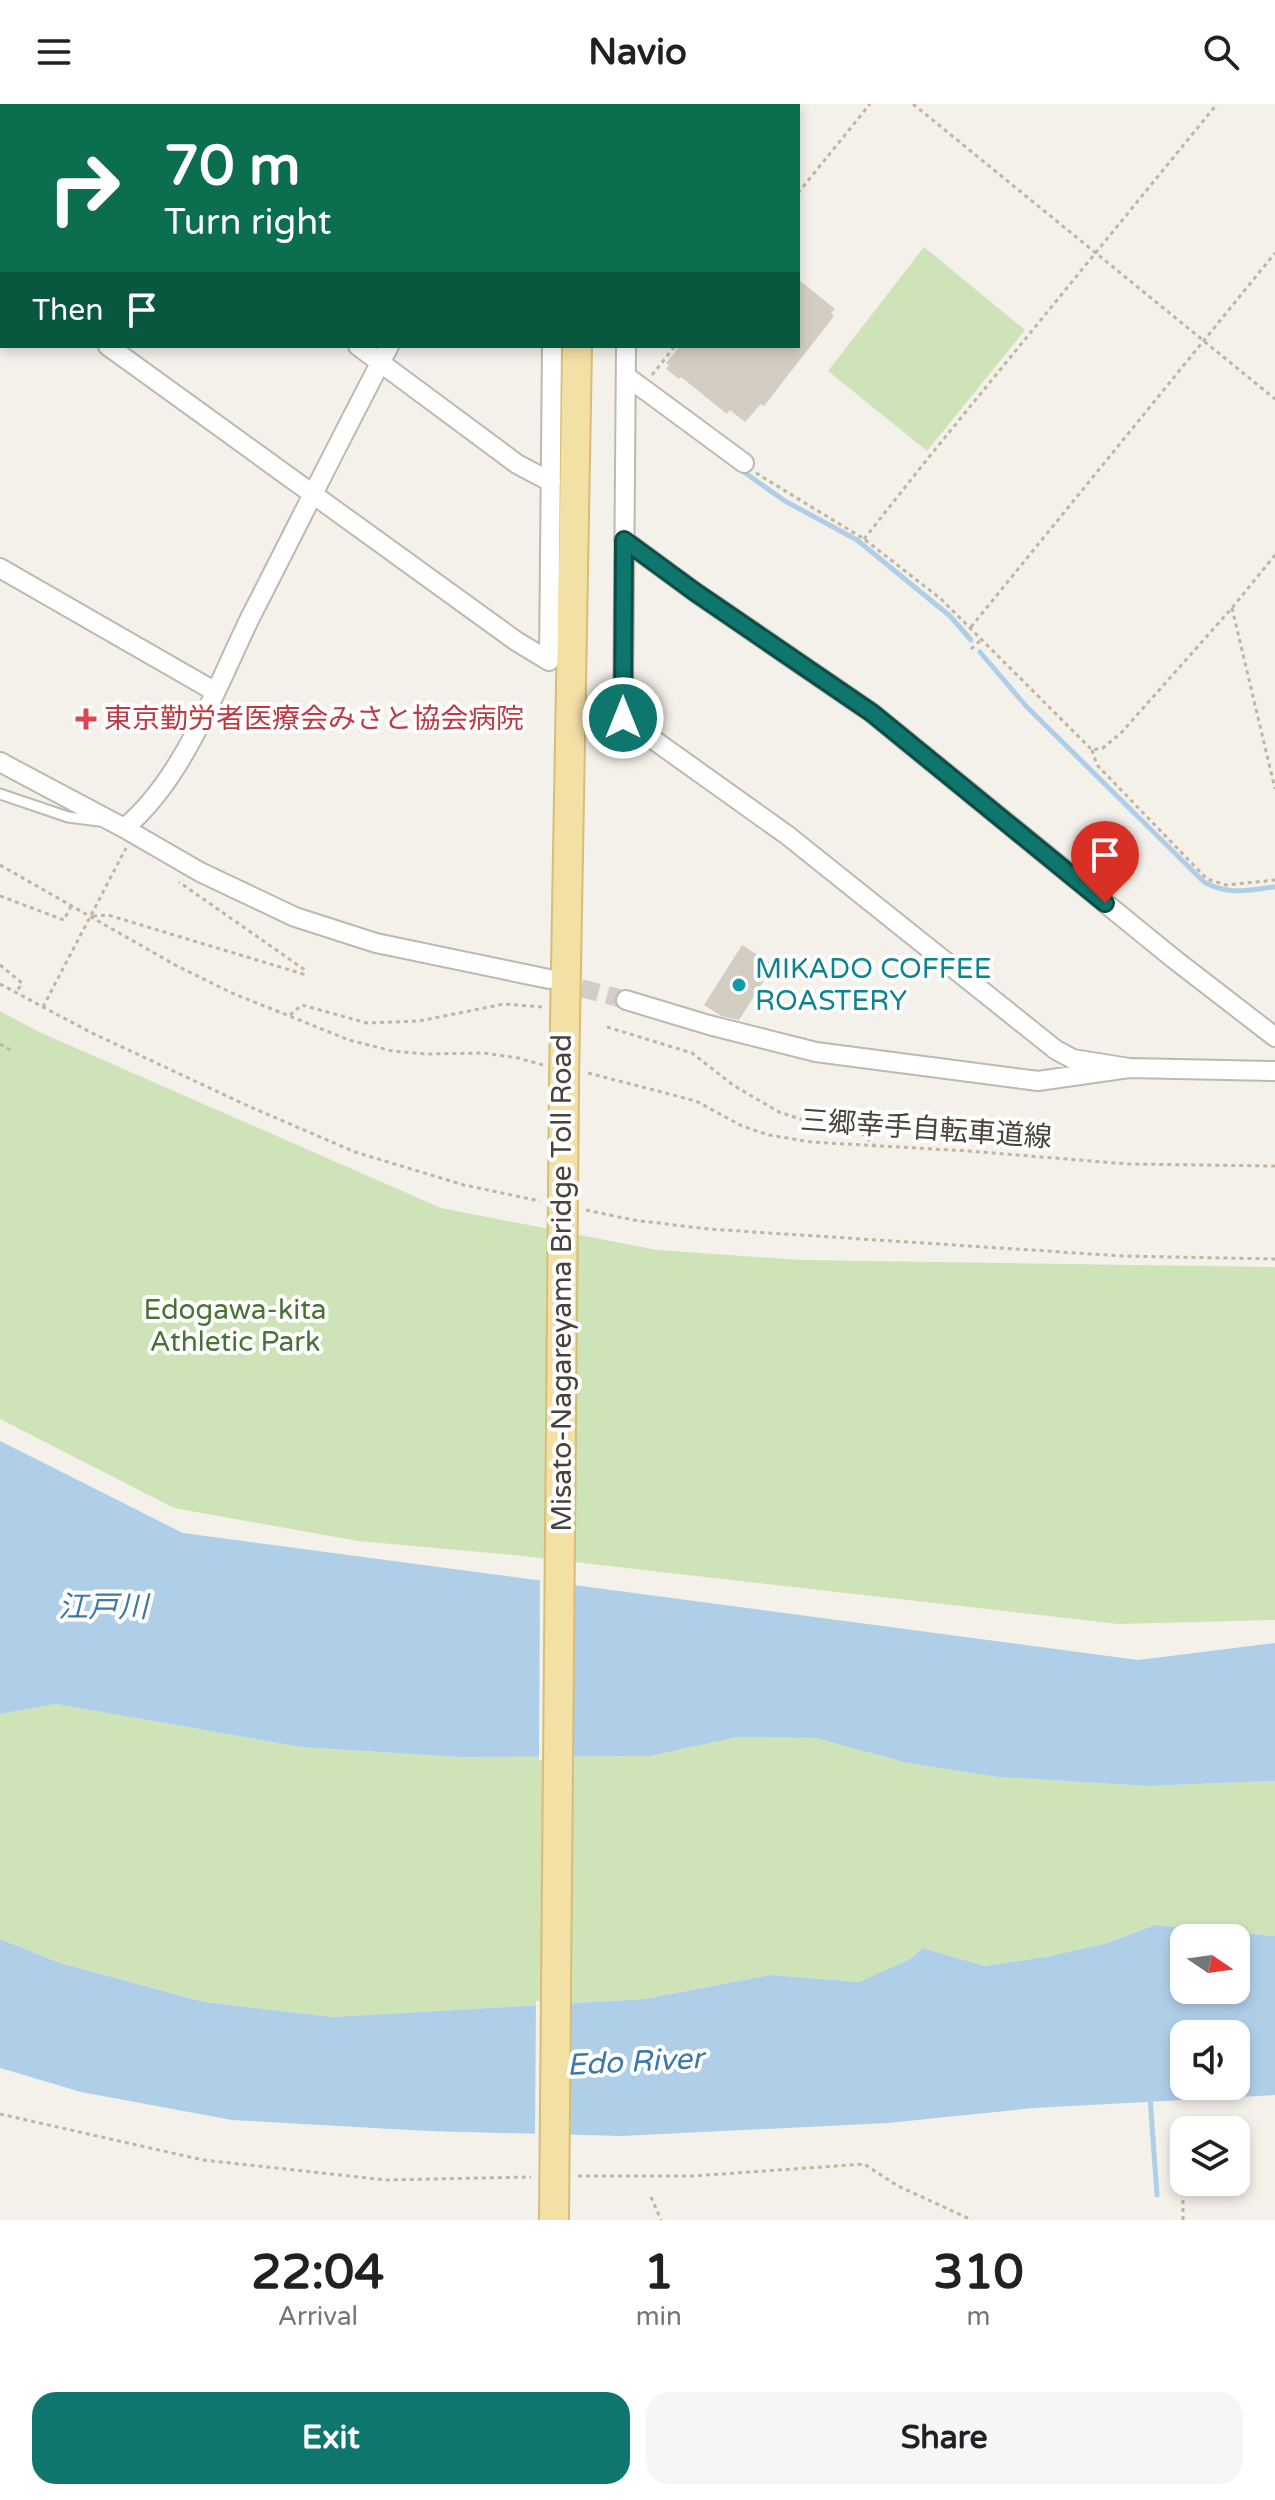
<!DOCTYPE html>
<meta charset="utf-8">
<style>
:root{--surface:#fff;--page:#f6f6f6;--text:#202124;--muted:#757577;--accent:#0f766e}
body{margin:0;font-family:"Varela Round","Noto Sans JP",sans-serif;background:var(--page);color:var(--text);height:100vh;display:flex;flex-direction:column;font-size:30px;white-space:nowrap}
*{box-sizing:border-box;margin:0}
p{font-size:26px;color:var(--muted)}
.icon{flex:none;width:44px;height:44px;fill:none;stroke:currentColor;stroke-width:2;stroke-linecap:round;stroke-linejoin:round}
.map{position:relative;height:2116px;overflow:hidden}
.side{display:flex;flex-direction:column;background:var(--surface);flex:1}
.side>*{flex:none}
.guide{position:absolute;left:0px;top:0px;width:800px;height:244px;box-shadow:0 4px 12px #0003;background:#0b6e4f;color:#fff;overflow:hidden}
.needle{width:52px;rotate:103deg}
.controls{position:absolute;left:1170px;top:1820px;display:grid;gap:16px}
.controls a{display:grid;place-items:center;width:80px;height:80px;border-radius:16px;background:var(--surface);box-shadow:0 4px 12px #0003;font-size:40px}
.pin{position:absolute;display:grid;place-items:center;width:68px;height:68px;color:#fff;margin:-82px -34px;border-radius:50% 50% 50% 0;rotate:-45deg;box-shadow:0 0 8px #0007}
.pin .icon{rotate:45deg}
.me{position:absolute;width:88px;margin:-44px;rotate:0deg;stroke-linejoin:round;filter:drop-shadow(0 0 6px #0008)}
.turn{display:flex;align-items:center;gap:28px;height:168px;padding:0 32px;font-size:36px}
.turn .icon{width:104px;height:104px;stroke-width:2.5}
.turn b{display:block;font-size:56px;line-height:68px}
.then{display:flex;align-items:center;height:76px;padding:0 32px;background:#0003;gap:16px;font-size:30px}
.eta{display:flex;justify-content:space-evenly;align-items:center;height:136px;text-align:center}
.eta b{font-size:48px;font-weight:800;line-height:56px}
.button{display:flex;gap:16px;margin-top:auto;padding:16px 32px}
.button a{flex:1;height:92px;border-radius:24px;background:var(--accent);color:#fff;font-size:32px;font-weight:800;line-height:92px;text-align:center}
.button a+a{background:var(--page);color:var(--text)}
header{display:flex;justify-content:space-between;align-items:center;height:104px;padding:0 32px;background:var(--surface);font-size:36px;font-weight:800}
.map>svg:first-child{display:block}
</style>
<header><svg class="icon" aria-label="menu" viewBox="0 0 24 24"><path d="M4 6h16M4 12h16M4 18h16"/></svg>Navio<svg class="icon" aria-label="search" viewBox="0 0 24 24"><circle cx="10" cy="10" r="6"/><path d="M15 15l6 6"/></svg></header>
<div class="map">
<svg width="1275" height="2116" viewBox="0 0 1275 2116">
<rect width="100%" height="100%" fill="#f4f1eb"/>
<path fill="#cfe3b9" d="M924 143 1025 226 927 347 828 267Z
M0 907 37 927 441 1104 657 1146 802 1156 1275 1163V1516L1118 1520 513 1451 358 1437 174 1404 0 1315Z
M56 1600 301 1643 457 1653 650 1652 738 1633 816 1634 907 1659 998 1673 1147 1682 1275 1677V1832L1155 1821 1104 1840 1045 1853 985 1862 923 1844 910 1855 859 1878 770 1871 645 1895 332 1913 204 1898 60 1859 0 1835V1610Z"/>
<path fill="#afcfe9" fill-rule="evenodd" d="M0 1337 183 1429 1138 1556 1275 1539V1677L1147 1682 998 1673 907 1659 816 1634 738 1633 650 1652 457 1653 301 1643 56 1600 0 1610Z
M1155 1821 1275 1832V1991L1034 2004 888 2019 622 2032 427 2027 232 2016 81 1988 0 1964V1835L60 1859 204 1898 332 1913 645 1895 770 1871 859 1878 910 1855 923 1844 985 1862 1045 1853 1104 1840ZM1184 1834H1236V1886H1184ZM1184 1930H1236V1982H1184Z"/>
<path fill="#f4f1eb" d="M540 1472 571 1476 570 1656H539Z
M568 1895 567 2034H535L536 1897Z"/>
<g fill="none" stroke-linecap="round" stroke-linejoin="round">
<path stroke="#afcfe9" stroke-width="5" d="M201 0 204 2
M738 364 785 397 857 436 950 512 971 536
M980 548 1026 602 1204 778C1230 792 1247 786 1275 783
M1150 1993 1157 2091"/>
</g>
<path fill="#d4cec2" d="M798 175 835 205 831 209 834 212 764 302 761 300 745 318 730 306 727 310 681 273 679 275 666 265 669 261 666 259 680 242H798Z
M742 841 774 861 739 916 721 912 704 901Z"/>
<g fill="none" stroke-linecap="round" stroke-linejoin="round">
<path stroke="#d1cec8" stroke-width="18" stroke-dasharray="18 9" stroke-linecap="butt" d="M555 877 626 896"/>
<g stroke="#beb9af" stroke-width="13">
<path id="service" d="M0 690 68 713 99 717"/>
</g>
<g stroke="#beb9af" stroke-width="22">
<path id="minor" d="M12 0 15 2
M221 0 223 2
M448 2V0
M630 2V0
M0 169 2 170
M108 242 516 537 549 557
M358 242 517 360 551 378
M626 242 623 614 787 731 1056 946 1073 955 1129 964
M626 272 744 359
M624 436 695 488 872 609 1174 855 1275 933
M0 464 214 587
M549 557 552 242
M0 658 124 724 200 768 295 813 376 839 549 875
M124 724C183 677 218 579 251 512 297 422 342 332 389 242
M626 896 709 921 816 948 1038 977 1129 964 1275 967"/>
</g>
<g stroke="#d7bd76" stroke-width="32">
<path id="primary" d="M579 2V0
M602 2V0
M564 976 577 242"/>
</g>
<path stroke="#bfb5a1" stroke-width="3" stroke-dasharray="4 4" stroke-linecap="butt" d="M913 0 1275 295
M798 89 870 0
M652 271 675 242
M756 369 864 435 941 495 1092 646 1103 644 1121 629 1232 504 1275 451
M864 435 929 353 1217 0
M1232 504 1275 685
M971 523 1275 149
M971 545 982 535
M1092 646 1097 661 1207 775 1226 781 1275 776
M0 761 177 862 232 889 349 936 392 947 426 950 484 949 518 954 543 961
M0 792 64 816 71 802
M93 812 108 811 303 870 305 866 179 778
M0 861 22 879 16 889
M0 880 90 928 246 1001 355 1048 464 1081 540 1097
M43 903 126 744
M290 911 302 901 367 919 419 917 504 900 543 903
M607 923 692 949 733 981 779 1008 816 1020 857 1025 877 1044
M0 940 14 948
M588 969 696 997 742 1022 769 1031 811 1038 968 1047 1128 1060 1275 1062
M586 1106 633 1116 708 1125 1123 1152 1275 1155
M0 2010 203 2056 386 2076 531 2073
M578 2072H693L864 2060 898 2082 972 2116
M651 2093 661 2116
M1183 2116V2089"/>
<use href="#service" stroke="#fff" stroke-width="9"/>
<use href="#minor" stroke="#fff" stroke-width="18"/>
<use href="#primary" stroke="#f3e0a5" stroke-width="28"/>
<g stroke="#d7bd76" stroke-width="32" stroke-linecap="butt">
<path id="primary-bridge" d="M554 2116 564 976"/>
</g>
<use href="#primary-bridge" stroke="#f3e0a5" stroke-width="28"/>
</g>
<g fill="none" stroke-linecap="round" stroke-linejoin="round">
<g stroke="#0a4d48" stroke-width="20">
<path id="route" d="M623 614 624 436 695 488 872 609 1105 799"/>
</g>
<use href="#route" stroke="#0f766e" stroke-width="14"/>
</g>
<path fill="#e0444e" stroke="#fff" stroke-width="3" d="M82 603h8v8h8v8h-8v8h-8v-8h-8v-8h8z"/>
<circle fill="#0f9aa8" stroke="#fff" stroke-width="3" cx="739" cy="881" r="8"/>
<g text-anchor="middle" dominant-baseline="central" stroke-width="8" stroke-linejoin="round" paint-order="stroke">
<g font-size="28" fill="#be3a42" stroke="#fff" text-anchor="start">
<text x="104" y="615">東京勤労者医療会みさと協会病院</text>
</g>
<g font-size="28" fill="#0d838f" stroke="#fff" text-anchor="start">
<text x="755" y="865">MIKADO COFFEE<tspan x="755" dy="32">ROASTERY</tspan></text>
</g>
<g font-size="28" fill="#47423a" stroke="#fff">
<text transform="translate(926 1025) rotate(4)">三郷幸手自転車道線</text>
<text transform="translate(562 1179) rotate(-90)">Misato-Nagareyama Bridge Toll Road</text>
</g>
<g font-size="28" fill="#497333" stroke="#fff">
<text x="235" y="1206">Edogawa-kita<tspan x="235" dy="32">Athletic Park</tspan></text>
</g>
<g font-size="30" font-style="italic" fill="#3e78a8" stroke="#fff">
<text x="103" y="1503">江戸川</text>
<text transform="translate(635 1958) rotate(-3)">Edo River</text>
</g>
</g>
</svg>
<div class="controls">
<a><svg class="needle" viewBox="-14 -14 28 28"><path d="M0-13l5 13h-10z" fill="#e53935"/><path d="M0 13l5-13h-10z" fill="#757577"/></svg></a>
<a><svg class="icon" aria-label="sound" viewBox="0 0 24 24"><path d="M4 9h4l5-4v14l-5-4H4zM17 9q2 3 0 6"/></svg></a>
<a><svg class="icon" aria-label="layers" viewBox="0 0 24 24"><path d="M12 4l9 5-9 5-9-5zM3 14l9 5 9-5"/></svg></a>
</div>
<div class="pin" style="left:1105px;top:799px;background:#d93025"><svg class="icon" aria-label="arrive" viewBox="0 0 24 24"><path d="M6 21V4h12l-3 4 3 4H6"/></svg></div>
<svg class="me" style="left:623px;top:614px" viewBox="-20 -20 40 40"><circle r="17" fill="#0f766e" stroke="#fff" stroke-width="3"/><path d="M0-11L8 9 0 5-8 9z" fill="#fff"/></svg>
<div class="guide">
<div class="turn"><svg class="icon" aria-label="right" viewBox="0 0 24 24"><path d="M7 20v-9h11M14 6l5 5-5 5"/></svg><div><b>70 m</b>Turn right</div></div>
<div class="then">Then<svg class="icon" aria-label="arrive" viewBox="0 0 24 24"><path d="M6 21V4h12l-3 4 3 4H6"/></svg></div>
</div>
</div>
<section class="side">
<div class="eta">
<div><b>22:04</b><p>Arrival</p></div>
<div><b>1</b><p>min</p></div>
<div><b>310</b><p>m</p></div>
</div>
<div class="button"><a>Exit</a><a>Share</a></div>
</section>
